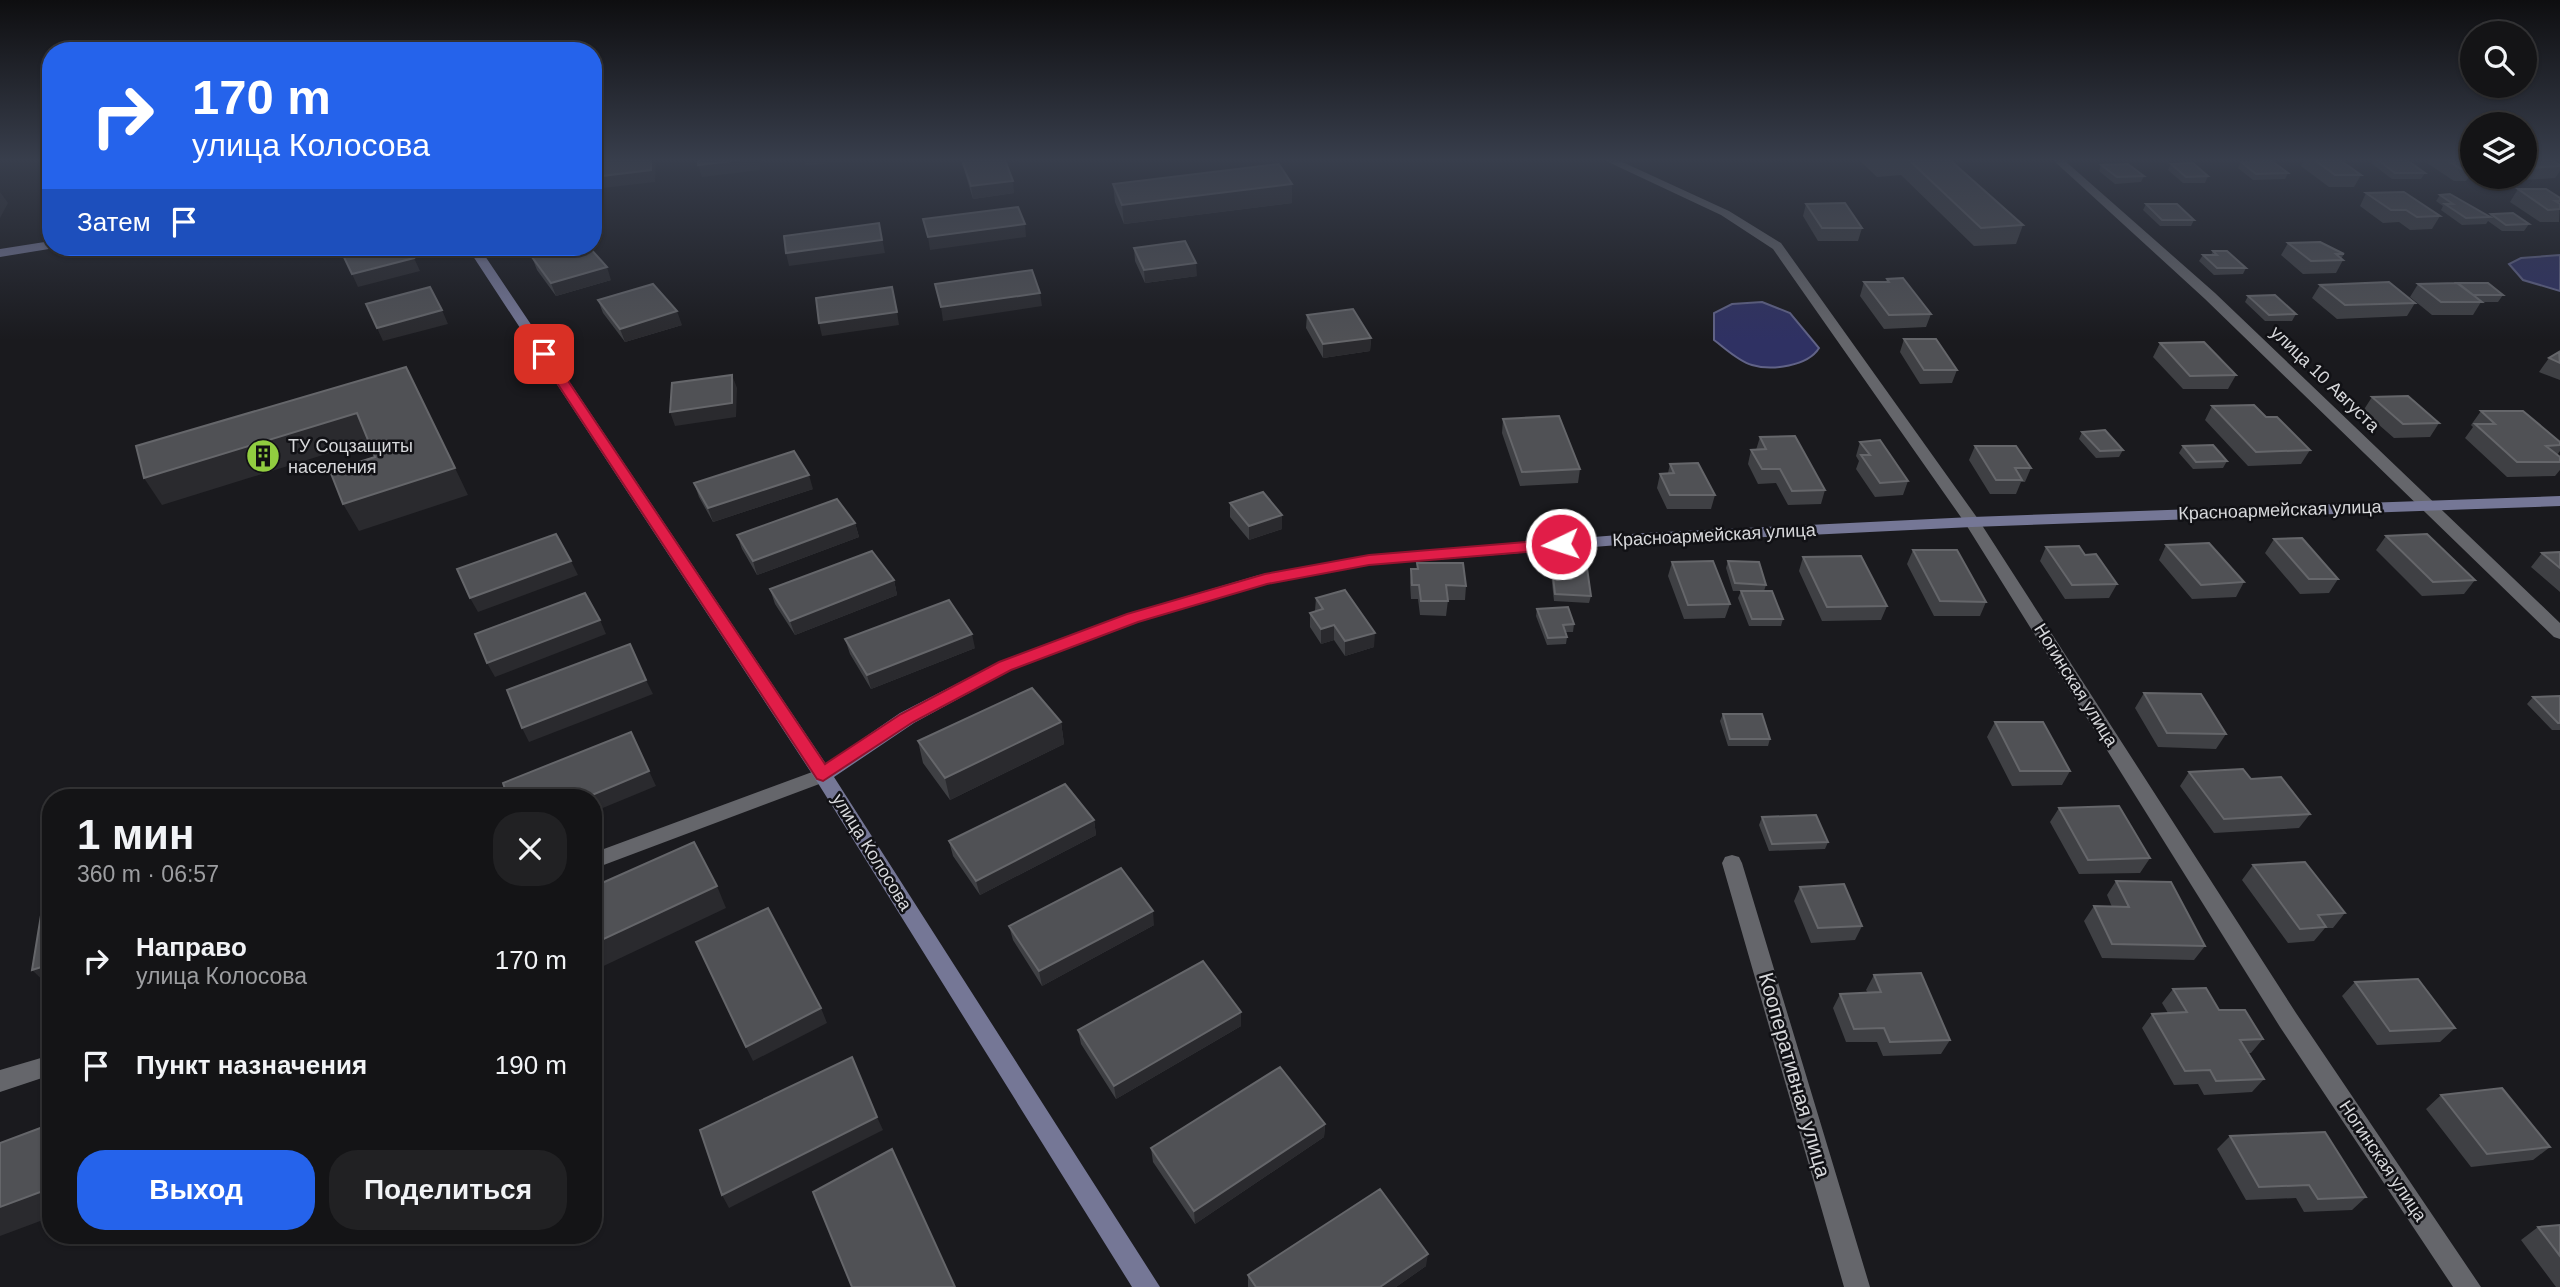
<!DOCTYPE html>
<html lang="ru">
<meta charset="utf-8">
<style>
:root{--surface:#141416;--page:#212123;--text:#f1f3f6;--muted:#9d9ea1;--line:#333335;--accent:#2563eb}
body{margin:0;font-family:Arial,sans-serif;background:var(--page);color:var(--text);height:100vh;display:flex;flex-direction:column;font-size:26px;white-space:nowrap}
*{box-sizing:border-box;margin:0}
p{font-size:23px;color:var(--muted)}
.icon{flex:none;width:38px;height:38px;fill:none;stroke:currentColor;stroke-width:2;stroke-linecap:round;stroke-linejoin:round}
.map{position:relative;flex:1;overflow:hidden}
.drawer{position:absolute;left:42px;top:789px;width:560px;height:455px;display:flex;flex-direction:column;background:var(--surface);border-radius:28px;box-shadow:0 2px 5px #0004,0 0 0 2px var(--line)}
.drawer>*{flex:none}
.guide{position:absolute;left:42px;top:42px;width:560px;height:214px;border-radius:28px;box-shadow:0 2px 5px #0004,0 0 0 2px var(--line);background:#2563eb;color:#fff;overflow:hidden}
.tools{position:absolute;left:2460px;top:21px;display:grid;gap:14px}
.tools a{display:grid;place-items:center;width:77px;height:77px;border-radius:50%;background:var(--surface);box-shadow:0 2px 5px #0004,0 0 0 2px var(--line);font-size:35px}
.pin{position:absolute;display:grid;place-items:center;width:60px;height:60px;color:#fff;margin:-30px;border-radius:14px;box-shadow:0 4px 10px #0006}
.me{position:absolute;width:77px;margin:-38px;rotate:266deg;stroke-linejoin:round;filter:drop-shadow(0 0 5px #0008)}
.turn{display:flex;align-items:center;gap:24px;height:147px;padding:0 35px;font-size:32px}
.turn .icon{width:91px;height:91px;stroke-width:2.5}
.turn b{display:block;font-size:49px;line-height:60px}
.then{display:flex;align-items:center;height:66px;padding:0 35px;background:#0003;gap:14px;font-size:26px}
.round{display:grid;place-items:center;flex:none;width:74px;height:74px;border-radius:28px;background:var(--page)}
.head{display:flex;align-items:center;justify-content:space-between;height:119px;padding:0 35px}
h1{font-size:42px;font-weight:700;line-height:52px}
.primary-button{display:flex;gap:14px;margin-top:auto;padding:14px 35px}
.primary-button a{flex:1;height:80px;border-radius:28px;background:var(--accent);color:#fff;font-size:28px;font-weight:700;line-height:80px;text-align:center}
.primary-button a+a{background:var(--page);color:var(--text)}
ul{padding:0;list-style:none}
li{display:flex;align-items:center;gap:21px;height:105px;padding:0 35px}
li div{flex:1}
li b{display:block;font-size:26px}
li em{font-style:normal}
.map>svg:first-child{display:block}
</style>
<div class="map">
<svg width="2560" height="1287" viewBox="0 0 2560 1287">
<rect width="100%" height="100%" fill="#1a1a1e"/>
<path fill="#2f3163" stroke="#616387" stroke-width="2" d="M2560 255V291L2523 280 2509 264 2521 258Z
M1762 302 1790 313 1819 348C1808 366 1772 371 1752 365 1738 361 1725 348 1714 340V313L1732 304Z"/>
<g fill="none" stroke-linecap="round" stroke-linejoin="round">
<path fill="#65666b" fill-rule="evenodd" d="M1604 160H1618L1729 211 1781 243 1978 519 2296 1013 2481 1287H2453L2280 1027 1965 523 1773 249 1721 215Z
M2053 160H2064L2215 293 2560 623V639L2554 637 2205 299Z
M823 768 830 770 833 775 830 780 593 869V853Z
M1732 855 1739 857 1742 863 1870 1287H1844L1722 863 1725 857Z
M51 1055V1075L0 1092V1070Z"/>
<path fill="#757796" fill-rule="evenodd" d="M51 241V247L55 248 0 257V249Z
M467 247H479L826 764 900 713 999 662 1127 614 1259 575 1369 555 1644 533 1972 517 2560 496V506L1972 527 1644 543 1369 565 1267 584 1139 622 1011 670 914 723 834 777 1160 1287H1132L816 780Z"/>
</g>
<path fill="#3f4044" d="M961 160H1005L1014 193 973 199Z
M1859 160H1952V161L2023 225 2016 244 1974 246 1901 175 1877 177Z
M2304 160H2340L2361 175 2354 187H2329L2301 166Z
M2373 160H2407L2425 173 2421 179H2392L2371 163Z
M2429 160H2473V175H2470L2466 181H2454L2427 163Z
M2525 160 2560 165V171L2555 178 2523 180 2518 177H2525Z
M2241 162 2288 173 2285 179 2253 180 2238 168Z
M2171 164 2208 176 2205 183H2183L2168 170Z
M2101 165 2144 176 2141 182 2115 184 2099 171Z
M1113 184H1292V203L1124 224 1115 202Z
M2518 189 2559 197 2560 196 2559 222H2540L2510 202Z
M2366 193 2440 216 2432 229 2410 230 2399 222 2383 223 2360 206Z
M2440 195 2489 217 2491 214 2529 224 2524 231H2502L2488 221 2486 224 2462 225 2441 210 2443 206 2436 201Z
M1806 204 1862 228 1858 241H1818L1803 216Z
M2146 204 2194 220 2191 226H2160L2143 210Z
M2288 243 2344 254 2341 259 2343 260 2336 273 2303 274 2281 255Z
M1134 248 1197 276 1145 283 1135 261Z
M2213 251 2246 268 2243 274 2214 275 2199 261 2203 255H2211Z
M532 257 611 280 556 296 537 270Z
M1887 279 1931 314 1926 327 1884 329 1860 296 1864 282H1886Z
M2418 284 2503 295 2498 302H2481L2473 315H2432L2410 297Z
M2320 285 2415 303 2407 316 2337 319 2312 298Z
M2248 296 2296 314 2292 321H2265L2245 302Z
M598 300 682 325 625 342 603 313Z
M1307 315 1371 338 1370 351 1323 358 1306 328Z
M1904 339 1957 370 1952 383 1920 384 1900 352Z
M2160 343 2236 375 2228 389H2183L2153 357Z
M2560 353V380L2539 372 2549 358Z
M2372 397 2439 423 2430 437 2394 438 2363 411Z
M2212 406 2266 417 2310 450 2301 464 2248 466 2205 420Z
M2481 411 2560 442V451L2557 455 2560 457V470L2555 476 2507 477 2465 438 2473 427 2471 425Z
M1503 419 1580 469 1578 483 1520 486 1502 433Z
M2082 432 2123 450 2119 457 2096 458 2079 439Z
M1760 437 1825 490 1821 504 1788 505 1776 483 1758 484 1748 464 1751 450H1756Z
M1860 442 1908 481 1903 495 1875 497 1856 469 1859 461 1856 456Z
M1975 446 2031 468 2025 482H2021L2016 494H1990L1969 460Z
M2183 446 2227 461 2223 468 2193 469 2179 453Z
M1670 464 1715 495 1711 509H1667L1657 488 1660 474 1668 473Z
M694 483 813 489 713 522 699 497Z
M1230 503 1282 515V529L1249 540 1230 517Z
M855 523 859 537 757 575 742 549 737 535Z
M2386 536 2475 580 2464 594 2422 596 2376 550Z
M2274 539 2338 579 2329 593 2300 594 2265 553Z
M2166 545 2244 582 2236 597 2192 599 2159 560Z
M2046 547 2085 555 2117 584 2109 598 2065 599 2040 561Z
M1913 550 1986 602 1980 616H1934L1907 564Z
M2560 552V592L2531 567 2542 553Z
M1803 557 1887 606 1881 620 1822 621 1799 571Z
M1728 561 1766 585 1764 591 1783 619 1781 626H1749L1738 598 1741 591H1733L1726 568Z
M1672 562 1730 604 1725 618 1684 619 1668 576Z
M1417 563 1466 586 1465 600H1448L1446 616 1420 615 1418 599H1411L1410 583 1411 569H1417Z
M1552 567 1591 596 1589 603 1554 601 1551 574Z
M894 580 897 595 795 635 775 604 770 589Z
M1316 598 1374 647 1345 656 1334 640 1321 644 1310 627V613L1315 611Z
M1537 609 1574 624 1573 632H1566L1567 637 1566 644 1547 645 1536 616Z
M845 639 975 648 871 689 850 654Z
M2144 693 2226 734 2216 749 2158 747 2135 708Z
M2560 696V730H2552L2527 704 2533 697Z
M1723 714 1770 739 1768 746H1728L1720 721Z
M1061 722 1064 744 950 800 923 763 918 741Z
M1995 722 2070 771 2062 785 2012 786 1987 737Z
M2189 772 2251 779 2310 814 2299 828 2214 833 2180 786Z
M2059 808 2150 858 2140 873 2079 874 2050 822Z
M1762 817 1828 842 1825 849 1769 851 1759 825Z
M1094 820 1096 835 980 895 953 856 949 841Z
M2253 865 2345 913 2333 928H2325L2314 941 2288 943 2242 880Z
M2116 881 2205 946 2194 960 2102 958 2084 921 2094 906 2112 907 2107 895Z
M1800 887 1862 926 1855 940 1811 943 1794 901Z
M1154 925 1042 986 1013 940 1009 926Z
M1874 975 1950 1040 1941 1054 1883 1056 1877 1042H1846L1833 1008 1840 994 1868 993 1866 990Z
M2355 982 2455 1028 2440 1042 2377 1045 2342 996Z
M2173 989 2219 1010 2263 1039 2251 1053H2249L2264 1079 2252 1092 2204 1095 2198 1084 2174 1085 2142 1028 2152 1014 2168 1013 2162 1003Z
M1241 1026 1116 1099 1081 1044 1078 1030Z
M2441 1095 2550 1147 2533 1160 2471 1167 2426 1109Z
M1325 1124 1324 1137 1195 1224 1153 1162 1151 1148Z
M2230 1136 2366 1197 2352 1210 2304 1212 2296 1198 2246 1200 2217 1149Z
M2560 1225V1287H2556L2521 1240 2538 1227Z
M1426 1266 1396 1287H1248V1275Z"/>
<path fill="#2a2a2e" d="M651 160H655L656 162 655 182 594 189 593 177Z
M740 160H760V170L702 177 698 165Z
M804 160H857L805 166Z
M1013 181 1014 193 973 199 971 186Z
M1292 184V203L1124 224 1122 205Z
M0 192 8 203 0 218Z
M879 223 885 253 789 266 786 253Z
M1025 224 1026 237 930 250 928 237Z
M521 247H532L522 250Z
M414 258 420 271 358 287 352 274Z
M1196 263 1197 276 1145 283 1144 270Z
M607 267 611 280 556 296 551 283Z
M1040 293 1042 306 943 321 941 307Z
M442 310 448 324 383 341 377 328Z
M677 311 682 325 625 342 620 329Z
M897 312 899 325 822 336 819 323Z
M1371 338 1370 351 1323 358V344Z
M732 375 737 388 736 417 675 426 670 412Z
M357 413 371 440 162 505 144 478Z
M455 468 468 495 359 531 343 504Z
M809 475 813 489 713 522 708 508Z
M1282 515V529L1249 540V526Z
M855 523 859 537 757 575 753 561Z
M571 561 578 575 478 612 470 598Z
M894 580 897 595 795 635 790 621Z
M600 620 606 634 495 677 487 663Z
M1334 625V640L1321 644V629Z
M1375 633 1374 647 1345 656V641Z
M972 634 975 648 871 689 867 675Z
M646 680 653 694 529 742 522 728Z
M1061 722 1064 744 950 800 945 778Z
M649 771 656 786 593 812V798H585Z
M1094 820 1096 835 980 895 976 881Z
M717 886 726 908 593 971V944Z
M1153 911 1154 925 1042 986 1039 971Z
M51 964V988L32 970Z
M821 1008 827 1023 753 1061 746 1047Z
M1241 1012V1026L1116 1099 1114 1086Z
M877 1117 883 1130 729 1208 722 1195Z
M1325 1124 1324 1137 1195 1224 1194 1211Z
M51 1188V1217L0 1236V1207Z
M1428 1254 1426 1266 1396 1287H1380Z"/>
<path fill="#505155" stroke="#65666a" stroke-width="2" d="M593 160H651V170L593 177Z
M698 160H740L698 165Z
M962 160H1005L1013 181 971 186Z
M1909 160H1950L2023 225 1981 228Z
M2315 160H2340L2361 175H2335Z
M2378 160H2407L2425 173H2395Z
M2447 160H2473V163H2465L2473 168 2461 169Z
M2525 160H2551L2560 165V166L2530 168 2525 164Z
M2272 161 2288 173 2256 174 2241 162Z
M2193 163 2208 176 2186 177 2171 164Z
M1279 164 1292 184 1122 205 1113 184Z
M2128 164 2144 176 2117 177 2101 165Z
M2518 189H2546L2560 198V201H2555L2560 204V209L2548 210Z
M2404 192 2440 216 2417 217 2406 210H2391L2366 193Z
M2450 194 2490 217 2466 218 2445 204H2453L2440 195Z
M1845 203 1862 228H1822L1806 204Z
M2146 204H2177L2194 220H2162Z
M1018 207 1025 224 928 237 923 219Z
M2513 213 2529 224 2506 225 2491 214Z
M879 223 882 240 786 253 784 236Z
M1185 241 1196 263 1144 270 1134 248Z
M2320 242 2344 254H2336L2343 260 2311 261 2288 243Z
M357 247H408L414 258 352 274 341 251Z
M569 247H589L607 267 551 283 532 257Z
M2213 251H2227L2246 268H2217L2203 255H2217Z
M1032 270 1040 293 941 307 935 284Z
M1903 278 1931 314 1889 315 1864 282H1889L1887 279Z
M2389 282 2415 303 2345 305 2320 285Z
M2457 283H2488L2503 295H2473Z
M2458 283 2482 302H2441L2418 284Z
M653 284 677 311 620 329 598 300Z
M430 287 442 310 377 328 366 304Z
M892 287 897 312 819 323 816 298Z
M2275 295 2296 314 2269 315 2248 296Z
M1353 309 1371 338 1323 344 1307 315Z
M1904 339H1936L1957 370H1924Z
M2204 342 2236 375 2190 376 2160 343Z
M2559 352 2560 363 2549 358Z
M406 367 455 468 343 504 330 471 375 457 357 413 144 478 136 446Z
M732 375V403L670 412 672 383Z
M2408 396 2439 423 2403 424 2372 397Z
M2254 405 2266 417H2277L2310 450 2256 452 2212 406Z
M2481 411H2523L2560 442V445L2546 446 2560 457V462H2517L2475 424H2495Z
M1559 416 1580 469 1522 472 1503 419Z
M2105 430 2123 450 2100 451 2082 432Z
M1795 436 1825 490 1792 491 1780 469H1762L1751 450 1766 449 1760 437Z
M1880 440 1908 481 1880 483 1861 455H1870L1860 442Z
M2213 445 2227 461 2196 462 2183 446Z
M1975 446H2016L2031 468H2015L2022 480H1996Z
M794 451 809 475 708 508 694 483Z
M1698 463 1715 495H1670L1660 474 1674 473 1670 464Z
M1263 492 1282 515 1249 526 1230 503Z
M837 499 855 523 753 561 737 535Z
M556 534 571 561 470 598 457 569Z
M2427 534 2475 580 2433 582 2386 536Z
M2302 538 2338 579H2309L2274 539Z
M2209 543 2244 582 2201 585 2166 545Z
M2079 546 2085 555 2096 554 2117 584 2072 585 2046 547Z
M1913 550H1957L1986 602 1940 601Z
M872 551 894 580 790 621 770 589Z
M2560 552V568L2542 553Z
M1861 556 1887 606 1827 607 1803 557Z
M1713 561 1730 604 1688 605 1672 562Z
M1728 561 1759 562 1766 585 1735 583Z
M1417 563H1463L1466 586 1446 585 1448 601H1421L1419 585H1412L1411 569H1418Z
M1552 567 1587 568 1591 596 1555 594Z
M1345 590 1375 633 1345 641 1334 625 1321 629 1310 613 1323 609 1316 598Z
M1741 591H1772L1783 619H1752Z
M585 593 600 620 487 663 475 634Z
M949 600 972 634 867 675 845 639Z
M1568 607 1574 624 1563 625 1567 637 1548 638 1537 609Z
M630 644 646 680 522 728 507 690Z
M1032 688 1061 722 945 778 918 741Z
M2144 693 2201 694 2226 734 2167 733Z
M2560 696V723H2558L2533 697Z
M1723 714H1762L1770 739H1730Z
M1995 722H2043L2070 771H2020Z
M631 732 649 771 585 798H508L503 783Z
M2243 769 2251 779 2281 777 2310 814 2224 819 2189 772Z
M1065 784 1094 820 976 881 949 841Z
M2119 806 2150 858 2088 860 2059 808Z
M1816 815 1828 842 1772 844 1762 817Z
M694 842 717 886 593 944V887Z
M2305 862 2345 913 2318 915 2326 927 2300 929 2253 865Z
M1121 868 1153 911 1039 971 1009 926Z
M2116 881 2171 882 2205 946 2112 944 2094 906 2129 907Z
M1844 884 1862 926 1818 928 1800 887Z
M51 901V964L32 970 43 903Z
M768 908 821 1008 746 1047 696 942Z
M1203 961 1241 1012 1114 1086 1078 1030Z
M1921 973 1950 1040 1890 1042 1884 1028 1854 1029 1840 994 1881 992 1874 975Z
M2418 979 2455 1028 2390 1031 2355 982Z
M2206 988 2219 1010H2245L2263 1039 2240 1040 2264 1079 2216 1081 2210 1070 2185 1071 2152 1014 2187 1012 2173 989Z
M852 1057 877 1117 722 1195 700 1130Z
M1280 1067 1325 1124 1194 1211 1151 1148Z
M2502 1088 2550 1147 2487 1154 2441 1095Z
M51 1124V1188L0 1207V1143Z
M2325 1132 2366 1197 2318 1199 2309 1185 2259 1187 2230 1136Z
M892 1149 955 1287H852L813 1192Z
M1380 1189 1428 1254 1380 1287H1256L1248 1275Z
M2560 1225V1256L2538 1227Z"/>
<linearGradient id="sky" x2="0" y2="1"><stop stop-color="#0e0e10"/><stop offset="0.47" stop-color="#383e4c"/><stop offset="1" stop-color="#383e4c" stop-opacity="0"/></linearGradient>
<rect width="2560" height="340" fill="url(#sky)"/>
<path fill="#e11d48" stroke="#92132f" stroke-width="2" d="M544 350 550 354 825 764 901 714 999 662 1127 614 1265 574 1369 555 1561 539 1568 544 1561 549 1369 565 1267 584 1138 622 1011 670 913 722 823 781 817 779 538 354Z"/>
<defs>
<g id="building-disc" transform="scale(1.75)"><circle r="9.5" fill="#91cd40" stroke="#111115"/><path d="M-4-6H4V6H1V3H-1V6H-4ZM-2.5-4.3h1.7v1.8h-1.7ZM.8-4.3h1.7v1.8H.8ZM-2.5-1h1.7V.8h-1.7ZM.8-1h1.7V.8H.8Z" fill="#111"/></g>
</defs>
<g fill-rule="evenodd">
<use href="#building-disc" x="263" y="456"/>
</g>
<g text-anchor="middle" dominant-baseline="central" stroke-width="5" stroke-linejoin="round" paint-order="stroke">
<g font-size="18" fill="#d7d8db" stroke="#111115">
<text transform="translate(2325 379) rotate(44)">улица 10 Августа</text>
<text transform="translate(2280 510) rotate(-2)">Красноармейская улица</text>
<text transform="translate(1714 535) rotate(-3)">Красноармейская улица</text>
<text transform="translate(2076 685) rotate(58)">Ногинская улица</text>
<text transform="translate(872 852) rotate(58)">улица Колосова</text>
<text transform="translate(2383 1161) rotate(56)">Ногинская улица</text>
</g>
<g font-size="18" fill="#d7d8db" stroke="#111115" text-anchor="start">
<text x="288" y="446">ТУ Соцзащиты<tspan x="288" dy="21">населения</tspan></text>
</g>
<g font-size="21" fill="#d7d8db" stroke="#111115">
<text transform="translate(1795 1075) rotate(74)">Кооперативная улица</text>
</g>
</g>
</svg>
<div class="tools">
<a><svg class="icon" aria-label="search" viewBox="0 0 24 24"><circle cx="10" cy="10" r="6"/><path d="M15 15l6 6"/></svg></a>
<a><svg class="icon" aria-label="layers" viewBox="0 0 24 24"><path d="M12 4l9 5-9 5-9-5zM3 14l9 5 9-5"/></svg></a>
</div>
<div class="pin" style="left:544px;top:354px;background:#d93025"><svg class="icon" aria-label="arrive" viewBox="0 0 24 24"><path d="M6 21V4h12l-3 4 3 4H6"/></svg></div>
<svg class="me" style="left:1561px;top:544px" viewBox="-20 -20 40 40"><circle r="17" fill="#e11d48" stroke="#fff" stroke-width="3"/><path d="M0-11L8 9 0 5-8 9z" fill="#fff"/></svg>
<div class="guide">
<div class="turn"><svg class="icon" aria-label="right" viewBox="0 0 24 24"><path d="M7 20v-9h11M14 6l5 5-5 5"/></svg><div><b>170 m</b>улица Колосова</div></div>
<div class="then">Затем<svg class="icon" aria-label="arrive" viewBox="0 0 24 24"><path d="M6 21V4h12l-3 4 3 4H6"/></svg></div>
</div>
<section class="drawer">
<div class="head"><div><h1>1 мин</h1><p>360 m · 06:57</p></div><a class="round"><svg class="icon" aria-label="close" viewBox="0 0 24 24"><path d="M6 6l12 12M18 6L6 18"/></svg></a></div>
<ul>
<li><svg class="icon" aria-label="right" viewBox="0 0 24 24"><path d="M7 20v-9h11M14 6l5 5-5 5"/></svg><div><b>Направо</b><p>улица Колосова</p></div><em>170 m</em></li>
<li><svg class="icon" aria-label="arrive" viewBox="0 0 24 24"><path d="M6 21V4h12l-3 4 3 4H6"/></svg><div><b>Пункт назначения</b></div><em>190 m</em></li>
</ul>
<div class="primary-button"><a>Выход</a><a>Поделиться</a></div>
</section>
</div>
